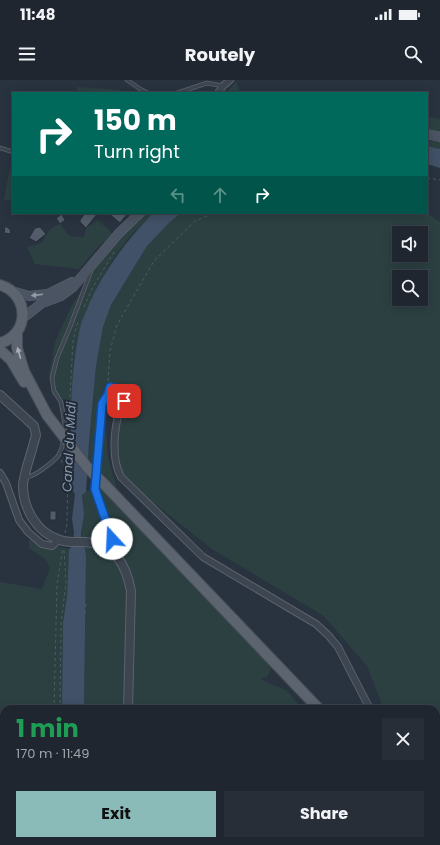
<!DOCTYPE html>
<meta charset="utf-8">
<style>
:root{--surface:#1f2630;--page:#272e38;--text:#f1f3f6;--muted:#a1a5ab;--line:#3c434c;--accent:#8bbbb9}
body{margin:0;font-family:Poppins,sans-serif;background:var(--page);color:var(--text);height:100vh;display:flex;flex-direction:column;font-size:15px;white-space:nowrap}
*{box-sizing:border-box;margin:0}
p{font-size:13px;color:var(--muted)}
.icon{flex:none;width:22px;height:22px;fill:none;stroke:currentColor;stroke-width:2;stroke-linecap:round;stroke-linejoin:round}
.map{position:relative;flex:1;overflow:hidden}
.sheet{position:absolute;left:0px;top:625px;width:440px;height:140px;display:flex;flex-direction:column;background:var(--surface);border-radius:12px 12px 0 0;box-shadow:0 2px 10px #0003,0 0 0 1px var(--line)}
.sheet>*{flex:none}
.guide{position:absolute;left:12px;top:12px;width:416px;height:122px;border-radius:0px;box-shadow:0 2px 10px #0003,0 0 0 1px var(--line);background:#00695c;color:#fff;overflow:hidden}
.controls{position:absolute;left:392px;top:146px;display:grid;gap:8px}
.controls a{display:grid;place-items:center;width:36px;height:36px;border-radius:0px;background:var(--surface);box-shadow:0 2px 10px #0003,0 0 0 1px var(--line);font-size:20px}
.pin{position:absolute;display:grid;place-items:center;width:34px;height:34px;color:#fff;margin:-17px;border-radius:8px;box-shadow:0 2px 6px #0006}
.me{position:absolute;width:44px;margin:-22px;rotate:340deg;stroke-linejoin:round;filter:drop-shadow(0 0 3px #0008)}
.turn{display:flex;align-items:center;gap:14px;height:84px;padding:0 16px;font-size:18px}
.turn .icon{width:52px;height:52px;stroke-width:2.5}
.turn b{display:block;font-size:28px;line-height:34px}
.lanes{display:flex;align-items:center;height:38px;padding:0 16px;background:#0003;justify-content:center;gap:20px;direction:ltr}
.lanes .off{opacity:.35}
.round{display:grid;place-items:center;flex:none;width:42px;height:42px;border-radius:0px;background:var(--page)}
.overview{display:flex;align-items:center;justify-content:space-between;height:68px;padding:0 16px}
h1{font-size:24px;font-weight:700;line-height:30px;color:#1e9e55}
.action{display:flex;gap:8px;margin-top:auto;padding:8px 16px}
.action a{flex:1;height:46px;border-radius:0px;background:var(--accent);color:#111;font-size:16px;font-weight:700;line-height:46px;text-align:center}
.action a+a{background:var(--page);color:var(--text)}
.status{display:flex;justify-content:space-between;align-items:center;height:28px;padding:0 20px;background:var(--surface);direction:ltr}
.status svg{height:11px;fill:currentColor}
header{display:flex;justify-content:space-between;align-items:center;height:52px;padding:0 16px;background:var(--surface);font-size:18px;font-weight:700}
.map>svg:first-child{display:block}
</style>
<div class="status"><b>11:48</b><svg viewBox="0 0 49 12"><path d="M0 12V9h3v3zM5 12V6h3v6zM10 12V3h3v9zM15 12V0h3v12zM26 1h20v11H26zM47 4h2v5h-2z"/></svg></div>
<header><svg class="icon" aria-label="menu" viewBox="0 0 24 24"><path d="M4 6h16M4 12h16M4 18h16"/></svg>Routely<svg class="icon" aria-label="search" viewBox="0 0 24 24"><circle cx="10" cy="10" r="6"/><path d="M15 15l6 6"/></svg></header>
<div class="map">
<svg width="440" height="765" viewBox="0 0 440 765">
<rect width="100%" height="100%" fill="#293340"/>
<path fill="#2c4042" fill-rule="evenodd" d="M236 1 240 13H227Z
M78 7 119 10 126 13H75Z
M427 36 440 39V69L427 66Z
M13 88V119L4 121 9 91Z
M140 133H153C147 139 140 146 134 152 105 184 78 239 74 281 73 294 73 307 72 321L63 319 52 315 49 295 55 262 71 227 91 196 94 182Z
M181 133H426L440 142V700L436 696V629H384L367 586 324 536 212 469 135 408 121 392 114 323 111 305 102 325 106 352 108 378 117 408 88 379 96 286 103 247 110 227 147 166 169 143ZM399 153H421V175H399ZM399 197H421V219H399Z
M98 140 113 154 98 167 79 189 35 184 27 167 42 163C46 154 50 147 60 144L69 156 84 157 86 148Z
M105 405 266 573 271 588 267 597 260 599 287 611 303 629H84L86 476 85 468 81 466 83 427 82 414 83 412Z
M34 457 52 466 69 469 67 517 63 542 62 629H4V761H57V765H0V502L42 509 50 488 45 479 29 468V460Z
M81 761H431L436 765H81Z"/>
<path fill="#415167" d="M427 66 440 69V88L427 84Z
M153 133H181L169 143 147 166 111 225 103 247 96 286 89 363 86 412 82 415 84 435 81 453V466L85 468 86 476 84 629H62L63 542 67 517 69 469 73 466 74 452 72 439 75 414 72 410C71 358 68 295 81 244 83 237 87 231 89 224 104 190 127 160 153 133Z
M57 761H81V765H57Z"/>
<path fill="#535c6a" stroke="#242c37" d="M85 133H98L86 148 80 142V140Z
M108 133H128L120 143Z
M62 134 65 140 60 144 56 138Z
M5 146 10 149 11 154 4 153Z
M40 147 46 154 36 162 29 158 35 148Z
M50 431H56V440H50Z"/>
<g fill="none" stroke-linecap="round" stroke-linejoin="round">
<g stroke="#5b636d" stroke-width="4.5">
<path id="service" d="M127 0 140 9 148 13
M177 13 207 3 223 6
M0 68 13 72
M64 353 65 345 61 322 54 311 52 298 57 278 70 247 91 191
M26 397C33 398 53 382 58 376 61 371 63 365 63 360"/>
</g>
<g stroke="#5b636d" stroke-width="8">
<path id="minor" d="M218 13 223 6 230 0
M0 393 6 403 19 440 28 452 42 464 52 466 59 460
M107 469 113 459 95 409 102 325 108 314 110 307C115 308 120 309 123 314 126 320 122 324 120 329 114 348 111 379 121 397L203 477 316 544 328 555 338 567 370 629
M436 704 440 707"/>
</g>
<g stroke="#5b636d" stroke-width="10">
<path id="tertiary" d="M0 315 34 346 36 355C33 367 29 379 26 390 25 395 23 401 23 405 23 429 37 453 60 460 68 463 77 462 85 462 114 465 126 483 131 511L128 629
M125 765V761"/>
</g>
<g stroke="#5b636d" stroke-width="10">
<path id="secondary" d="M427 54 440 57
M12 211 29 216 48 214 72 202
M23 238 42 223 61 216 73 207 120 152 140 133"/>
</g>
<g stroke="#474e59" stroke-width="12">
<path id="primary" d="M0 205C30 214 30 255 0 263
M17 252V268L24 291 47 335
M0 270 11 280 24 302
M105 405 319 629
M436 743 440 747"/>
</g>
<path stroke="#4b5d60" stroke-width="1" stroke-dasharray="3 3" stroke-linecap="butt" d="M427 98 440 100
M84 227 93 207 114 172
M108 301 110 271 117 245 154 181 195 141 214 133
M69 335 73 260 78 241
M61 380 68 393
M72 390V398
M65 453 67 444 68 378
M85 533 86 521
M54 629 57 504 63 468
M60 629 61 543 66 503 64 470
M50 765V761
M55 765V761"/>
<use href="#service" stroke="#3d4550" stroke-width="3"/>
<use href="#minor" stroke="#3d4550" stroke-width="6"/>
<use href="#tertiary" stroke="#3d4550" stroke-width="8"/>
<use href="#secondary" stroke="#4b5462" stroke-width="9"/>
<use href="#primary" stroke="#5b646f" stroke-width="10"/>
<g stroke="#474e59" stroke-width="12" stroke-linecap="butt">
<path id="primary-bridge" d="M47 335 87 387 105 405"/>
</g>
<use href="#primary-bridge" stroke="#5b646f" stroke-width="10"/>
</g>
<defs><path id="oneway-solid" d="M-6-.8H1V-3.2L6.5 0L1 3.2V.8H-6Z"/></defs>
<use fill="#939aa6" href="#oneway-solid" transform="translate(37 215) rotate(173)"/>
<use fill="#a7aeb8" href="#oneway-solid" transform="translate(19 273) rotate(-106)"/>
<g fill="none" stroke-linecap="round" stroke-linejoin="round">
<g stroke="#114b97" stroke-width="10">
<path id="route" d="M112 459 95 409 102 324 108 314 110 307C119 309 123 312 124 321"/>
</g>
<use href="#route" stroke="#1a73e8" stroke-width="7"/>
</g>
<g text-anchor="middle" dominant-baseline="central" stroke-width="4" stroke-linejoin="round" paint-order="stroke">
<g font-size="13" font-style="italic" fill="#8597ae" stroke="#222a35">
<text transform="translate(69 367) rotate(-87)">Canal du Midi</text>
</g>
</g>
</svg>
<div class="controls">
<a><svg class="icon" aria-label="sound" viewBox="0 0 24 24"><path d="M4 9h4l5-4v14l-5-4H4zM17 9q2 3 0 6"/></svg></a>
<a><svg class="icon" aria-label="search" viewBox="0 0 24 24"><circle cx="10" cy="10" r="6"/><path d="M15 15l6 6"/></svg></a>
</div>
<div class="pin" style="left:124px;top:321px;background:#d93025"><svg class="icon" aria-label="arrive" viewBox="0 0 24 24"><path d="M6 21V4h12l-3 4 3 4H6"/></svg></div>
<svg class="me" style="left:112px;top:459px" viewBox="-20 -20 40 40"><circle r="19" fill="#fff"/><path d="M0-13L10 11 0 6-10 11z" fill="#1a73e8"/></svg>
<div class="guide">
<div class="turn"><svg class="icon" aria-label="right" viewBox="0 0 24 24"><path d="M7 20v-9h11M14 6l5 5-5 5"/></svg><div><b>150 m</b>Turn right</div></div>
<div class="lanes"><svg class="icon off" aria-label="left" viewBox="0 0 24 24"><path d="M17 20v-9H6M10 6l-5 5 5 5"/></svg><svg class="icon off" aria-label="ahead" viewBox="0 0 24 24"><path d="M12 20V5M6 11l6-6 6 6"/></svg><svg class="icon" aria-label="right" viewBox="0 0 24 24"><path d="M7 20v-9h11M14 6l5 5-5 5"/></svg></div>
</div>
<section class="sheet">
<div class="overview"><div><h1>1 min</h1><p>170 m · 11:49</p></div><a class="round"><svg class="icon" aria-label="close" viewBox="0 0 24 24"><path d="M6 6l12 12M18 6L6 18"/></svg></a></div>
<div class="action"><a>Exit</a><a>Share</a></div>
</section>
</div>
